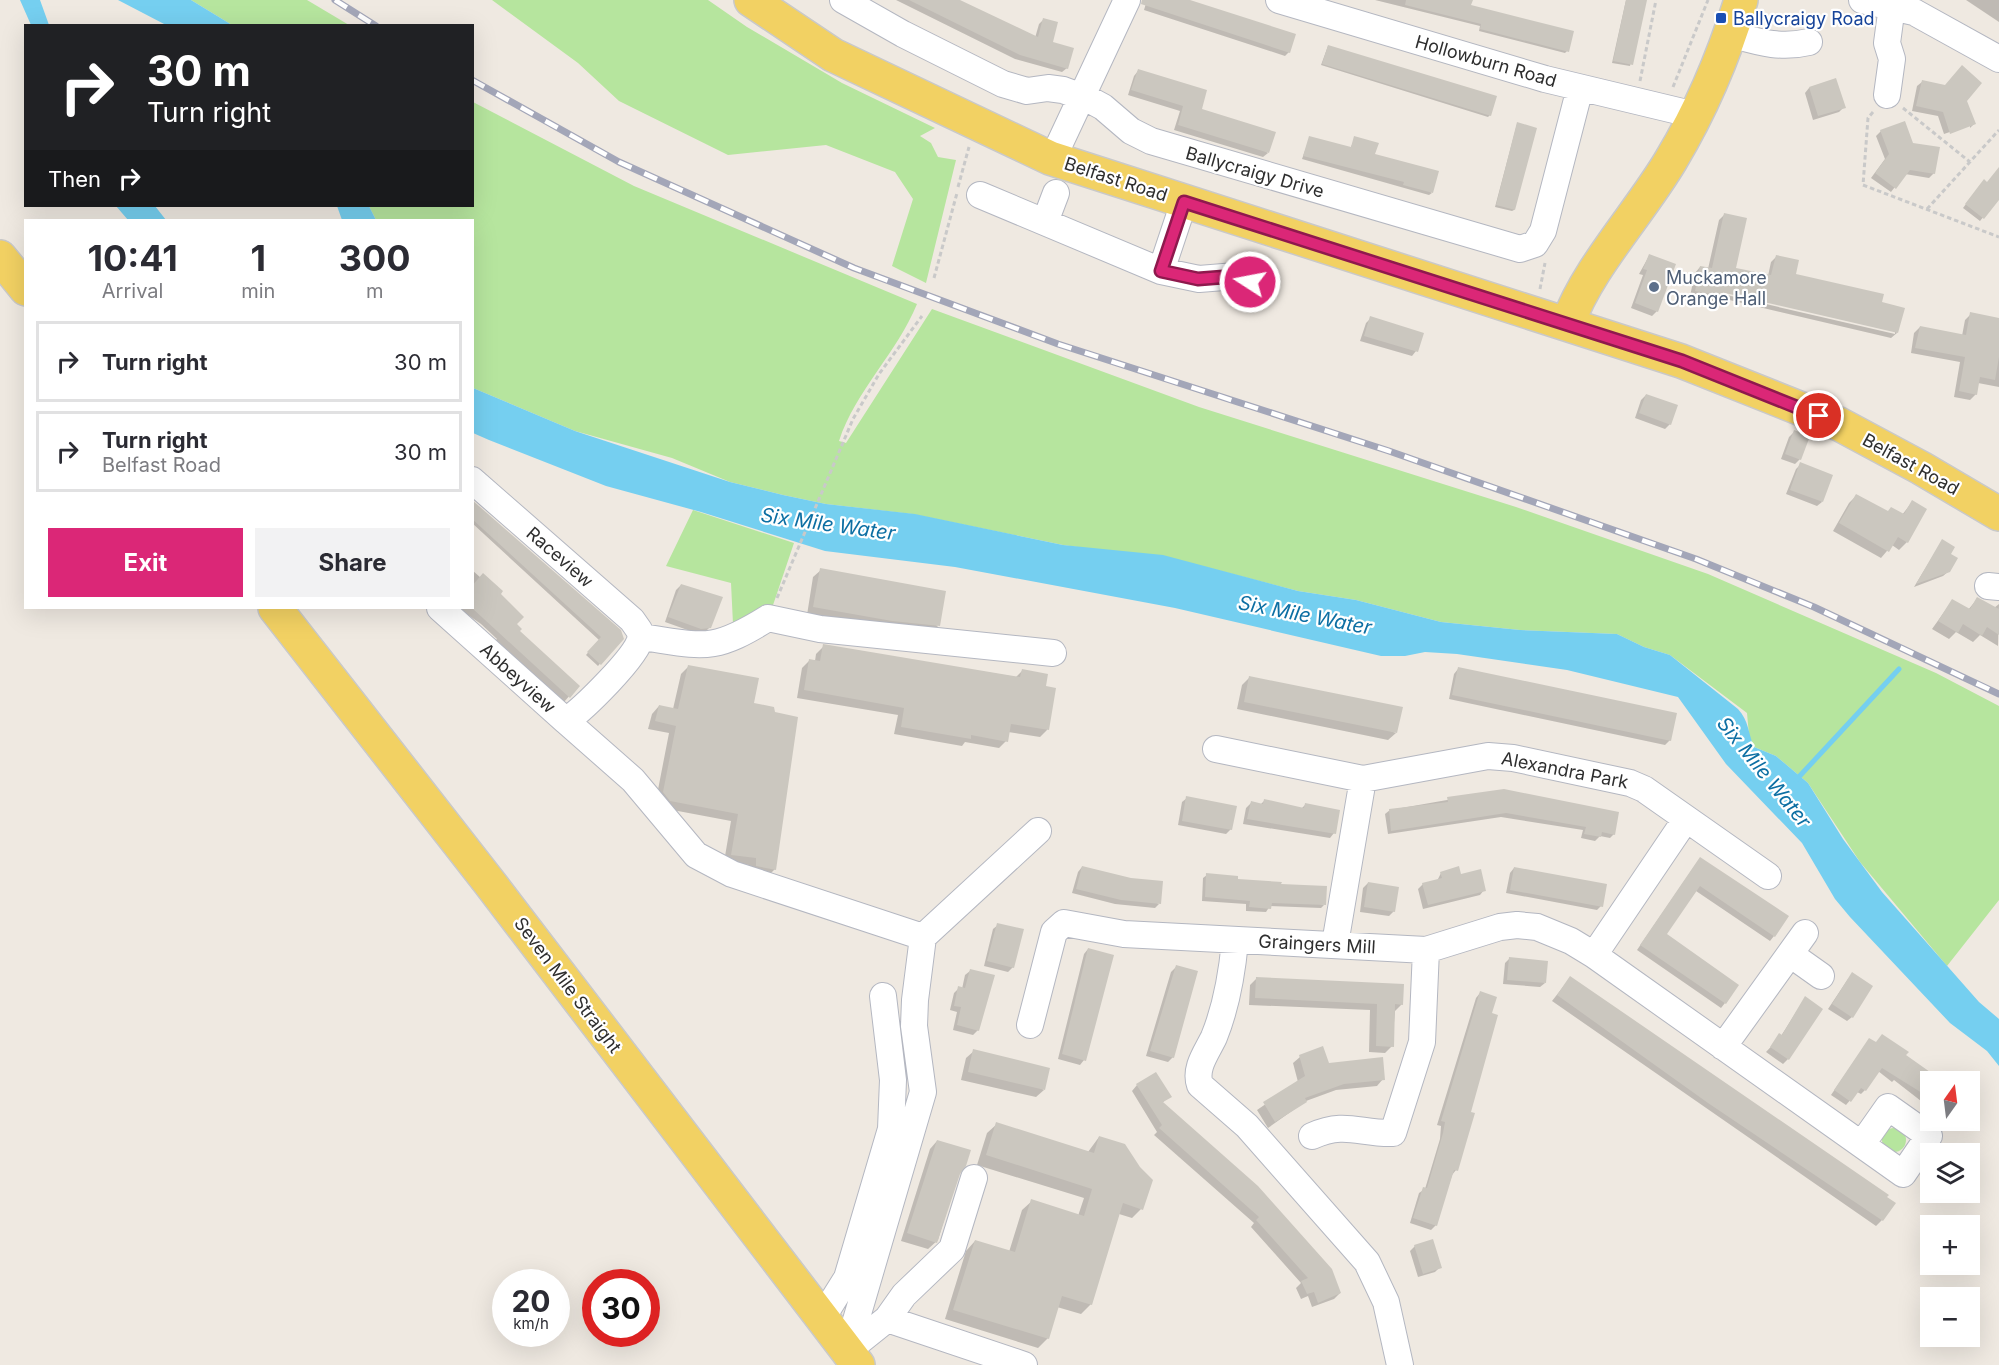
<!DOCTYPE html>
<meta charset="utf-8">
<style>
:root{--surface:#fff;--page:#f2f2f3;--text:#2b2b33;--muted:#7c7c81;--line:#e1e1e2;--accent:#db2777}
body{margin:0;font-family:Inter,sans-serif;background:var(--page);color:var(--text);height:100vh;display:flex;flex-direction:column;font-size:22px;white-space:nowrap}
*{box-sizing:border-box;margin:0}
p{font-size:20px;color:var(--muted)}
.icon{flex:none;width:33px;height:33px;fill:none;stroke:currentColor;stroke-width:2;stroke-linecap:round;stroke-linejoin:round}
.map{position:relative;flex:1;overflow:hidden}
.drawer{position:absolute;left:24px;top:219px;width:450px;height:390px;display:flex;flex-direction:column;background:var(--surface);border-radius:0px;box-shadow:0 6px 24px #0002}
.drawer>*{flex:none}
.banner{position:absolute;left:24px;top:24px;width:450px;height:183px;border-radius:0px;box-shadow:0 6px 24px #0002;background:#202124;color:#fff;overflow:hidden}
.needle{width:39px;rotate:14deg}
.tools{position:absolute;left:1920px;top:1071px;display:grid;gap:12px}
.tools a{display:grid;place-items:center;width:60px;height:60px;border-radius:0px;background:var(--surface);box-shadow:0 6px 24px #0002;font-size:30px}
.speed{position:absolute;left:492px;top:1269px;display:flex;gap:12px;font-size:30px;font-weight:700;text-align:center}
.speed>*{display:grid;place-content:center;width:78px;height:78px;border-radius:50%;background:var(--surface);box-shadow:0 6px 24px #0002;line-height:1}
.speed small{font-size:15px;font-weight:400}
.speed .limit{border:9px solid #d22;background:#fff;color:#111}
.pin{position:absolute;display:grid;place-items:center;width:51px;height:51px;color:#fff;margin:-26px;border:3px solid #fff;border-radius:50%;box-shadow:0 2px 6px #0007}
.me{position:absolute;width:66px;margin:-33px;rotate:281deg;stroke-linejoin:round;filter:drop-shadow(0 0 4px #0008)}
.turn{display:flex;align-items:center;gap:21px;height:126px;padding:0 24px;font-size:27px}
.turn .icon{width:78px;height:78px;stroke-width:2.5}
.turn b{display:block;font-size:42px;line-height:51px}
.then{display:flex;align-items:center;height:57px;padding:0 24px;background:#0003;gap:12px;font-size:22px}
.eta{display:flex;justify-content:space-evenly;align-items:center;height:102px;text-align:center}
.eta b{font-size:36px;font-weight:700;line-height:42px}
.action{display:flex;gap:12px;margin-top:auto;padding:12px 24px}
.action a{flex:1;height:69px;border-radius:0px;background:var(--accent);color:#fff;font-size:24px;font-weight:700;line-height:69px;text-align:center}
.action a+a{background:var(--page);color:var(--text)}
ul{padding:0;list-style:none}
li{display:flex;align-items:center;gap:18px;height:81px;margin:0 12px 9px;padding:0 12px;border:3px solid var(--line);border-radius:0px}
li div{flex:1}
li b{display:block;font-size:22px}
li em{font-style:normal}
.map>svg:first-child{display:block}
</style>
<div class="map">
<svg width="1999" height="1365" viewBox="0 0 1999 1365">
<rect width="100%" height="100%" fill="#efe9e1"/>
<path fill="#b6e59e" d="M191 0H307L349 25H232Z
M492 0H708L747 27 842 83 935 128 920 136 931 143 938 157 956 160 926 283 892 266 913 199 895 172 826 145 728 155 619 101 578 63Z
M473 102 634 186 917 304C897 353 856 390 839 441L846 443 932 309 1199 407 1516 507 1708 574 1936 673 1999 706V900L1947 966 1860 862 1808 783 1776 756 1754 747 1749 735 1747 713 1670 655 1644 647 1617 634 1520 630 1441 622 1356 600 1298 591 1186 562 1063 545 912 514 826 504 783 495 730 482 672 458 575 431 473 388 472 220H376L369 206H472Z
M693 510 794 543 771 611 733 624 731 583 666 566Z
M1882 1140a12 12 0 1 1 24 0a12 12 0 1 1-24 0Z"/>
<path fill="#75cff0" d="M20 0H40L49 25H31Z
M118 0H191L232 25H166Z
M116 206H155L166 220H128Z
M337 206H369L376 220H342Z
M473 388 575 431 730 482 783 495 826 504 915 514 1063 545 1163 555 1298 591 1356 600 1441 622 1520 630 1617 634 1644 647 1670 655 1738 709C1749 721 1748 733 1754 747L1776 756 1808 783 1843 839 1882 892 1979 1002 1999 1019V1066L1987 1051 1950 1023 1850 917 1835 899 1802 843 1726 764 1678 697 1567 670 1457 654 1425 652 1405 656H1381L1175 608 955 567 825 551 701 512 606 486 489 440 473 433Z"/>
<path fill="#0003" fill-rule="evenodd" d="M896 0H958L1035 38 1039 24 1044 19 1051 43 1067 68 1062 72 1015 59Z
M1147 0H1186L1289 52 1285 56 1144 10Z
M1375 0H1465L1470 6 1567 51 1565 53 1479 31 1480 26Z
M1626 0H1646L1630 66 1612 63Z
M1966 0H1999V22Z
M1328 46 1490 115 1488 117 1321 65Z
M1138 71 1200 110 1268 153 1263 157 1174 130 1180 111 1128 95 1134 76Z
M1835 80 1844 107 1839 112 1813 120 1805 93 1809 88Z
M1922 82 1966 101 1974 124 1970 128V125L1944 134 1938 116 1912 111 1917 86Z
M1517 124 1514 210 1512 211 1495 207Z
M1881 131 1912 144 1934 173 1929 178 1905 174 1891 192 1871 178 1885 159 1876 136Z
M1310 137 1350 149 1355 138 1374 155 1432 193 1429 195 1302 159Z
M1999 169V198L1980 221 1963 208 1981 184H1987Z
M1725 214 1735 269 1768 276 1771 262 1776 257 1794 275 1880 303 1897 333 1891 338 1721 298 1717 302 1690 296 1695 273 1700 267 1708 269 1719 220ZM1718 290 1895 331V334L1718 293Z
M1649 256 1657 311 1652 316 1631 308 1643 275 1639 274Z
M1971 314 1999 319V387L1978 383 1976 394 1970 400 1954 397 1960 362 1911 353 1914 333 1920 327 1962 336 1965 320Z
M1371 318 1416 351 1412 356 1360 341 1366 323Z
M1646 395 1670 424 1665 429 1635 418 1641 400Z
M1794 432 1800 459 1795 464 1781 459 1789 437Z
M1801 464 1822 502 1817 506 1786 494 1796 469Z
M1857 495 1887 513 1902 515 1912 502 1907 542 1899 550 1892 545 1881 558 1833 531 1849 503Z
M472 502 622 638 598 666 586 655 599 640 472 523Z
M1942 541 1949 554V571L1943 576 1914 587Z
M472 570 499 594 518 631 578 686 564 702 495 641 497 639 481 624 458 608H472Z
M821 570 938 626 931 633 807 615 813 577Z
M681 585 710 627 705 632 696 633 665 622 676 590Z
M1977 599 1994 608 1999 604 1998 646 1980 635 1973 642 1956 632 1949 639 1932 629 1952 601 1968 610Z
M824 646 1016 677 1022 671 1044 687 1047 730 1040 737 1008 732 1006 741 999 748 965 742 962 746 894 734 898 715 797 698 802 668 810 660 815 661 816 654Z
M689 666 752 704 775 869 767 877 749 873V865L724 862 731 821 662 808 656 800 669 733 648 729 652 714 659 706 673 709 681 674Z
M1458 669 1670 740 1665 745 1449 699 1454 674Z
M1250 677 1396 733 1388 740 1237 709 1242 685Z
M1504 790 1614 834 1610 838 1600 836 1595 841 1581 838 1583 830 1501 817 1388 834 1385 814 1390 810Z
M1187 798 1231 829 1226 834 1178 825 1182 802Z
M1264 801 1301 809 1305 805 1334 833 1330 838 1243 824 1246 808 1251 803 1260 805Z
M1696 864 1774 936 1770 941 1696 891 1665 934 1725 1003 1721 1008 1637 950Z
M1082 867 1159 904 1155 908 1115 904 1072 893 1078 872Z
M1514 868 1601 906 1597 910 1506 893 1510 873Z
M1441 873 1460 875 1484 890 1480 895 1423 909 1418 889 1423 884 1437 881Z
M1207 875 1236 881 1324 905 1321 908 1270 906 1266 912 1246 911V904L1202 901 1203 878Z
M1368 883 1394 911 1389 916 1360 912 1363 888Z
M998 925 1013 967 1008 972 984 966 993 929Z
M1088 949 1084 1060 1080 1065 1058 1059 1084 954Z
M1510 958 1545 983 1540 987 1503 984 1505 963Z
M1176 967 1173 1057 1168 1062 1146 1056 1171 972Z
M970 971 978 1030 973 1035 953 1030 957 1012 950 1010 954 993 959 988 962 989 965 975Z
M1257 978 1402 1004 1395 1011 1392 1046 1385 1053 1369 1052 1370 1010 1249 1005 1250 985Z
M1570 978 1893 1204 1882 1220 1876 1226 1552 1001Z
M1848 979 1852 1017 1847 1021 1828 1009Z
M1480 993 1491 1014 1456 1170 1452 1175 1436 1225 1431 1230 1410 1223 1419 1193 1425 1189 1440 1139 1441 1126 1437 1125 1476 998Z
M1805 998 1788 1059 1783 1064 1766 1052 1781 1036Z
M1866 1044H1876L1904 1056 1941 1082H1930V1108L1894 1080 1892 1082 1878 1071 1865 1090 1861 1094 1857 1092 1846 1105 1831 1095Z
M974 1051 1044 1090 1036 1097 961 1080 966 1058Z
M1300 1057 1328 1065 1383 1079 1377 1086 1336 1090 1306 1101 1268 1128 1257 1110 1298 1082 1293 1063Z
M1137 1085 1170 1096 1162 1103 1340 1293 1334 1299 1312 1307 1308 1296 1301 1299 1296 1288 1301 1283 1251 1227 1254 1223 1154 1135 1157 1132 1132 1091Z
M997 1124 1088 1152 1099 1137 1141 1209 1132 1218 1119 1214 1091 1304 1081 1314 1057 1307 1048 1338 1038 1348 945 1319 966 1251 975 1241 1009 1252 1022 1210 1032 1201 1078 1216 1084 1198 977 1165 987 1133Z
M937 1141 958 1173 938 1240 928 1249 901 1241 930 1149Z
M1415 1246 1440 1267 1435 1272 1418 1277 1410 1251Z"/>
<g fill="none" stroke-linecap="round" stroke-linejoin="round">
<path stroke="#75cff0" stroke-width="5" d="M1796 780 1899 669"/>
</g>
<path fill="#cbc7bf" d="M909 0H960L1038 37 1043 18 1058 22 1053 42 1074 48 1068 69 1020 55Z
M1142 0H1190L1296 34 1290 53 1141 4Z
M1406 0H1473L1471 5 1574 31 1569 52 1480 29 1481 24 1405 5Z
M1626 0H1647L1633 65 1613 61Z
M1328 45 1497 96 1491 116 1322 64Z
M1962 65 1982 83 1967 101 1976 124 1950 134 1943 112 1916 106 1922 80 1945 85Z
M1138 69 1207 90 1202 109 1276 132 1269 153 1178 125 1183 106 1131 90Z
M1836 78 1846 108 1818 116 1809 87Z
M1905 121 1913 143 1940 147 1935 174 1910 170 1896 189 1875 173 1889 154 1880 130Z
M1517 122 1537 128 1515 210 1496 205Z
M1309 136 1351 147 1354 136 1379 143 1375 154 1439 171 1433 193 1403 185 1404 182 1303 156Z
M1999 167V200L1984 219 1965 204 1984 179 1987 182Z
M1724 213 1747 218 1736 268 1771 275 1776 255 1799 260 1796 274 1884 294 1882 302 1905 308 1898 333 1725 293 1724 297 1695 291 1700 266 1712 268Z
M1649 254 1676 264 1658 312 1635 303 1647 270 1643 269Z
M1970 312 1999 318V357L1995 380 1980 377 1977 395 1959 391 1965 357 1915 348 1920 326 1966 335Z
M1370 316 1424 333 1418 352 1364 336Z
M1646 394 1678 405 1671 425 1639 413Z
M1794 430 1810 436 1801 460 1785 454Z
M1800 462 1833 475 1823 502 1790 490Z
M1856 494 1888 511 1891 507 1904 514 1912 500 1927 509 1908 543 1898 537 1889 552 1839 523Z
M472 500 621 630 624 639 601 665 587 652 601 637 472 519Z
M1942 539 1955 547 1951 554 1958 558 1950 572 1916 584Z
M820 568 946 591 940 626 892 621 813 607Z
M483 573 503 591 501 594 524 617 517 624 522 629 520 631 580 686 570 698 472 608V586Z
M681 584 723 597 711 628 701 629 668 617Z
M1977 597 1999 609V635L1987 627 1982 636 1963 624 1958 633 1938 621 1952 599 1970 609Z
M823 644 1020 677 1022 669 1048 674 1046 686 1056 688 1049 730 1011 724 1008 742 971 735V739L901 727 904 708 804 690 809 659 820 661Z
M688 665 759 678 754 703 774 707 775 712 798 717 776 870 756 866V858L731 855 738 814 670 801 663 792 676 726 655 721 659 705 678 709Z
M1458 667 1677 713 1671 741 1452 695Z
M1249 676 1403 707 1397 733 1244 702Z
M1504 789 1619 812 1615 835 1602 832 1601 837 1584 834 1586 827 1506 813 1391 831 1389 809 1448 802 1447 797Z
M1186 796 1237 806 1232 830 1182 821Z
M1264 799 1304 808 1305 803 1340 810 1336 834 1247 819 1251 801 1263 804Z
M1700 857 1789 916 1775 937 1700 886 1667 934 1739 985 1726 1004 1640 945Z
M1082 866 1131 878 1163 881 1161 904 1121 900 1076 889Z
M1459 866 1461 874 1481 869 1486 891 1428 905 1422 883 1442 878 1440 872Z
M1514 867 1607 884 1603 907 1510 890Z
M1206 873 1238 876V879L1282 882 1281 884 1327 886 1326 905 1272 903 1271 909 1249 907 1250 901 1205 897Z
M1368 882 1399 887 1395 912 1364 907Z
M997 923 1024 929 1014 968 987 961Z
M1088 948 1114 955 1086 1061 1062 1054Z
M1509 957 1548 961 1546 983 1507 980Z
M1176 965 1198 971 1174 1058 1150 1051Z
M970 969 995 975 979 1031 957 1025 961 1007 954 1006 958 986 965 988Z
M1852 972 1873 986 1853 1018 1832 1004Z
M1570 976 1889 1195 1887 1197 1896 1203 1883 1221 1708 1103 1557 995Z
M1256 977 1404 984 1403 1005 1395 1004 1394 1047 1376 1046 1377 1004 1255 998Z
M1480 991 1497 997 1492 1013 1498 1015 1471 1112 1475 1113 1467 1140 1458 1171 1454 1170 1437 1226 1413 1218 1423 1187 1427 1188 1443 1133 1445 1122 1441 1121Z
M1805 996 1823 1009 1789 1060 1770 1047 1779 1033 1782 1035Z
M1882 1034 1909 1052 1906 1055 1930 1072V1098L1882 1068 1866 1091 1861 1088 1851 1102 1834 1090 1869 1038 1876 1042Z
M1323 1046 1329 1063 1383 1057 1385 1080 1344 1084 1305 1098 1307 1102 1275 1122 1263 1102 1305 1076 1299 1055Z
M973 1049 1050 1068 1045 1090 968 1072Z
M1156 1072 1172 1097 1163 1102 1258 1186 1332 1269 1341 1293 1318 1303 1314 1292 1307 1294 1301 1281 1308 1278 1256 1220 1259 1217 1159 1128 1162 1125 1136 1084Z
M996 1122 1094 1153 1099 1136 1125 1144 1140 1167 1153 1180 1143 1210 1123 1203 1092 1305 1062 1296 1049 1339 953 1310 975 1240 1015 1252 1031 1199 1084 1216 1092 1189 986 1155Z
M937 1140 971 1150 966 1166 960 1174 937 1243 907 1233Z
M1433 1239 1442 1268 1423 1274 1414 1245Z"/>
<g fill="none" stroke-linecap="round" stroke-linejoin="round">
<g stroke="#b4b7c1" stroke-width="28">
<path id="minor" d="M843 0 903 34 1003 84 1027 91 1048 88 1063 90 1090 100 1103 107 1131 131 1151 141 1520 249 1535 244 1543 231 1580 88
M1279 0 1545 79 1695 115
M1862 0 1914 12 1999 59
M1730 34C1759 42 1780 49 1809 42
M1887 95 1892 59 1887 43 1892 6
M1050 158 1059 145 1127 0
M980 195 1161 271 1199 279 1236 276 1250 282
M1045 222 1056 193
M1161 271 1184 202
M472 480 632 620 639 630 641 637
M1988 586 1999 587
M440 608 566 721C583 709 637 657 641 637
M641 637C704 646 712 653 768 618L820 629 1053 653
M566 721 633 780 696 855 732 874 923 937 1038 831
M1216 749 1363 779 1488 756 1513 758 1630 783 1644 789 1768 876
M1235 941C1232 974 1227 1005 1214 1037 1207 1052 1194 1068 1200 1085L1247 1126 1367 1262 1386 1302 1400 1365
M1335 944 1363 779
M1790 954 1821 976
M1594 955 1686 819
M1030 1025 1054 932 1064 923 1124 934 1426 950 1500 927 1517 925 1537 927 1571 941 1594 955 1903 1174 1929 1136 1888 1107 1862 1144
M1723 1047 1805 933
M1312 1136C1346 1121 1359 1134 1393 1133L1422 1042 1426 950
M822 1318 847 1278 891 1129 893 1080 883 996
M887 1319 1024 1365
M847 1351 923 1092 914 1026 915 1000 923 937
M847 1351 887 1319 904 1295 952 1249 974 1178"/>
</g>
<g stroke="#c9c9c9" stroke-width="36">
<path id="major" d="M751 0 833 55 1050 158 1681 361 1839 424 1921 468 1999 514
M0 257 26 289
M1568 323C1587 269 1641 211 1671 160 1701 110 1724 56 1741 0
M275 608 489 882 858 1365"/>
</g>
<path stroke="#c9c9c9" stroke-width="3" stroke-dasharray="4.5 3" stroke-linecap="butt" d="M1640 81 1656 0
M1673 87 1708 0
M1903 108 1970 162
M1873 112 1868 118 1863 185 1999 237
M958 187 969 147
M1927 209 1999 130
M934 278 957 193
M1540 289 1545 263
M777 598 853 419 879 374 922 316"/>
<use href="#minor" stroke="#fff" stroke-width="26"/>
<use href="#major" stroke="#f2d163" stroke-width="33"/>
<g stroke="#a3a6b8" stroke-width="7">
<path id="rail" d="M335 0 376 26
M472 80 619 162 854 268 1058 344 1389 451 1696 559 1814 607 1999 694"/>
</g>
<use href="#rail" stroke="#fff" stroke-width="4.5" stroke-dasharray="14" stroke-linecap="butt"/>
</g>
<g fill="none" stroke-linecap="round" stroke-linejoin="round">
<g stroke="#8e194d" stroke-width="15">
<path id="route" d="M1250 282 1236 276 1198 279 1161 271 1184 202 1682 361 1819 416"/>
</g>
<use href="#route" stroke="#db2777" stroke-width="10"/>
</g>
<rect fill="#1a4fb4" stroke="#fff" stroke-width="2" x="1715" y="12" width="12" height="12" rx="3"/>
<circle fill="#5c6f8a" stroke="#fff" stroke-width="2" cx="1654" cy="287" r="6"/>
<g text-anchor="middle" dominant-baseline="central" stroke-width="4.5" stroke-linejoin="round" paint-order="stroke">
<g font-size="18" fill="#164399" stroke="#fff" text-anchor="start">
<text x="1733" y="18">Ballycraigy Road</text>
</g>
<g font-size="18" fill="#2e2e2e" stroke="#fff">
<text transform="translate(1486 61) rotate(16)">Hollowburn Road</text>
<text transform="translate(1255 172) rotate(16)">Ballycraigy Drive</text>
<text transform="translate(1116 179) rotate(18)">Belfast Road</text>
<text transform="translate(1911 464) rotate(29)">Belfast Road</text>
<text transform="translate(560 557) rotate(41)">Raceview</text>
<text transform="translate(518 678) rotate(42)">Abbeyview</text>
<text transform="translate(1565 770) rotate(11)">Alexandra Park</text>
<text transform="translate(1317 944) rotate(3)">Graingers Mill</text>
<text transform="translate(568 985) rotate(53)">Seven Mile Straight</text>
</g>
<g font-size="18" fill="#4e5e75" stroke="#fff" text-anchor="start">
<text x="1666" y="277">Muckamore<tspan x="1666" dy="21">Orange Hall</tspan></text>
</g>
<g font-size="20" font-style="italic" fill="#0d6fa3" stroke="#fff">
<text transform="translate(828 524) rotate(8)">Six Mile Water</text>
<text transform="translate(1305 615) rotate(11)">Six Mile Water</text>
<text transform="translate(1764 772) rotate(51)">Six Mile Water</text>
</g>
</g>
</svg>
<div class="tools">
<a><svg class="needle" viewBox="-14 -14 28 28"><path d="M0-13l5 13h-10z" fill="#e53935"/><path d="M0 13l5-13h-10z" fill="#7c7c81"/></svg></a>
<a><svg class="icon" aria-label="layers" viewBox="0 0 24 24"><path d="M12 4l9 5-9 5-9-5zM3 14l9 5 9-5"/></svg></a>
<a>+</a>
<a>−</a>
</div>
<div class="speed"><div>20<small>km/h</small></div><div class="limit">30</div></div>
<div class="pin" style="left:1819px;top:416px;background:#d93025"><svg class="icon" aria-label="arrive" viewBox="0 0 24 24"><path d="M6 21V4h12l-3 4 3 4H6"/></svg></div>
<svg class="me" style="left:1250px;top:282px" viewBox="-20 -20 40 40"><circle r="17" fill="#db2777" stroke="#fff" stroke-width="3"/><path d="M0-11L8 9 0 5-8 9z" fill="#fff"/></svg>
<div class="banner">
<div class="turn"><svg class="icon" aria-label="right" viewBox="0 0 24 24"><path d="M7 20v-9h11M14 6l5 5-5 5"/></svg><div><b>30 m</b>Turn right</div></div>
<div class="then">Then<svg class="icon" aria-label="right" viewBox="0 0 24 24"><path d="M7 20v-9h11M14 6l5 5-5 5"/></svg></div>
</div>
<section class="drawer">
<div class="eta">
<div><b>10:41</b><p>Arrival</p></div>
<div><b>1</b><p>min</p></div>
<div><b>300</b><p>m</p></div>
</div>
<ul>
<li><svg class="icon" aria-label="right" viewBox="0 0 24 24"><path d="M7 20v-9h11M14 6l5 5-5 5"/></svg><div><b>Turn right</b></div><em>30 m</em></li>
<li><svg class="icon" aria-label="right" viewBox="0 0 24 24"><path d="M7 20v-9h11M14 6l5 5-5 5"/></svg><div><b>Turn right</b><p>Belfast Road</p></div><em>30 m</em></li>
</ul>
<div class="action"><a>Exit</a><a>Share</a></div>
</section>
</div>
